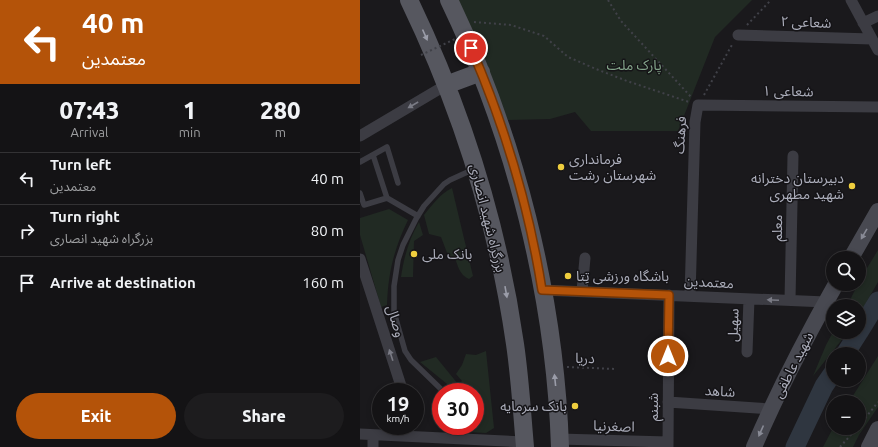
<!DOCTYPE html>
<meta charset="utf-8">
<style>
:root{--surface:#141315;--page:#1d1c1e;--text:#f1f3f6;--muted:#9d9ea0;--line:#333234;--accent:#b45309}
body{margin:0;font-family:Ubuntu,"Noto Sans Arabic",sans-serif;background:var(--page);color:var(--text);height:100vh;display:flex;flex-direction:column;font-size:15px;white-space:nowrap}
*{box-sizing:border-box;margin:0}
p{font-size:13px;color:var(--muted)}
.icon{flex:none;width:22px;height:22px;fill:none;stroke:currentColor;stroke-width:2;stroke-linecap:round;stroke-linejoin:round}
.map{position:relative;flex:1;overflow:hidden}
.side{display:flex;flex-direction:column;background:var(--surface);width:360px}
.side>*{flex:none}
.top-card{background:#b45309;color:#fff;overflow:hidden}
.tools{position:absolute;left:466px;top:251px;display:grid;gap:8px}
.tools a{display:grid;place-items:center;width:40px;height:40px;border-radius:50%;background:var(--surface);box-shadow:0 2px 6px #0003,0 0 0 1px var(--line);font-size:20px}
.speed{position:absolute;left:12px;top:383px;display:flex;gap:8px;font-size:20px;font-weight:700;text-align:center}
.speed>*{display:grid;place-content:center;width:52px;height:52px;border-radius:50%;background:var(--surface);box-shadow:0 2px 6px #0003,0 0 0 1px var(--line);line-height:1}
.speed small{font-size:10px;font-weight:400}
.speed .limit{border:6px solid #d22;background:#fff;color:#111}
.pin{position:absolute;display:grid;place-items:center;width:34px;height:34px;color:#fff;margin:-17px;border:2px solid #fff;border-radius:50%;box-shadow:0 1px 4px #0007}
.me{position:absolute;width:44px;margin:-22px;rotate:0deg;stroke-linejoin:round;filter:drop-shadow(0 0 3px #0008)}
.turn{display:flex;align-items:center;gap:14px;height:84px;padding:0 16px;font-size:18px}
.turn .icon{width:52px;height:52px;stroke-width:2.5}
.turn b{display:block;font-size:28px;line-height:34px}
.eta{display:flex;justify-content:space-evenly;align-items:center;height:68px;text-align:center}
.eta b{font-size:24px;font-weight:800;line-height:28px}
.button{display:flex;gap:8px;margin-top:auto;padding:8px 16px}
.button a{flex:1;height:46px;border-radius:24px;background:var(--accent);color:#fff;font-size:16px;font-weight:800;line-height:46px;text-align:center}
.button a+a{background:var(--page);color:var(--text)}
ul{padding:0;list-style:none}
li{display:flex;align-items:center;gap:12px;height:52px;padding:0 16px;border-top:1px solid var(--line)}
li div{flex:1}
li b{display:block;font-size:15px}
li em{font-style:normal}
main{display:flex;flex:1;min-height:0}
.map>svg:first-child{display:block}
</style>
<main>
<section class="side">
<div class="top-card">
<div class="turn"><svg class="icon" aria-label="left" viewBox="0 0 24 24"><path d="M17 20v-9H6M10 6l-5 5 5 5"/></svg><div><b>40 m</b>معتمدین</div></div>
</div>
<div class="eta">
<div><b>07:43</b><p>Arrival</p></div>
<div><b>1</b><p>min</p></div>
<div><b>280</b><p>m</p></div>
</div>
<ul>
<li><svg class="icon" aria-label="left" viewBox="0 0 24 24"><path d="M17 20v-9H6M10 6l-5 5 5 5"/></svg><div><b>Turn left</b><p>معتمدین</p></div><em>40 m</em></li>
<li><svg class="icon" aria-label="right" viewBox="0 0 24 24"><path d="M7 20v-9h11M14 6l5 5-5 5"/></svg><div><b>Turn right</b><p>بزرگراه شهید انصاری</p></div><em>80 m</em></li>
<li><svg class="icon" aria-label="arrive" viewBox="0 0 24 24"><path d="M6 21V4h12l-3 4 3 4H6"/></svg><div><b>Arrive at destination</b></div><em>160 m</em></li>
</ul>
<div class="button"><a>Exit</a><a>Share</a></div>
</section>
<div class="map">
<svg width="518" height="447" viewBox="0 0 518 447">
<rect width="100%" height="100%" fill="#1a191c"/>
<path fill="#212a23" d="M91 0H392L355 37 318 131H231L215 112 190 119 148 120Z
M92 188 113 276 109 279C99 275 98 265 94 256L89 258 81 237 69 234 64 215C72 205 81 193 92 188Z
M29 209 48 220C34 249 28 273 27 305L21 307 0 235V218Z
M59 222 63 235 54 241 53 277H41C44 257 49 239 59 222Z
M518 250V282L499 315V306H487L498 284H499L501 278Z
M473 332H488L453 376 466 345Z
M126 351 134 428 126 433 109 432 108 426H115V392H97L60 362 76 357 98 384 102 381 96 374 102 365 106 354 116 355Z
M518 356V407L499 435 493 447H463L473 428H499V402H489Z"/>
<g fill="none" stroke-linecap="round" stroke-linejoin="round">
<path stroke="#2f3640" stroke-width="19" d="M499 332 518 301
M485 354 499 332
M435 447 464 386 473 373"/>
<path stroke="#404148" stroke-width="2" stroke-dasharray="2 3" stroke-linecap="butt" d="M248 0 261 21 332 98
M114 22 151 25 184 36 208 57 236 69 267 81 329 102
M387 25 411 0
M344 95 373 43
M207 367 256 369
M499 426 518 402
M480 447 497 428"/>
<path stroke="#3c3c43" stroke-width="5.5" d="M0 162 27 147 38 183
M0 193 4 205 27 198 13 155
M27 198 58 216
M84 392 51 360 45 351 34 312V286L38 260 43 245 56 219 64 206 84 184 90 180 112 170
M103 426V439"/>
<path stroke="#3c3c43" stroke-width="11" d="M491 0 518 50
M503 23 518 16
M378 35 512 39
M0 136 86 85
M0 259 43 392
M182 290 466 302
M222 291 225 258
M330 296 335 122 338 105 518 107
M430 300 433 156
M387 352 389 299
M308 402 410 409
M0 434 164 442
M199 439 308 442
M13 447V435
M308 447 309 295"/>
<path stroke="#484951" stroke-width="16" d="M491 258 518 211
M394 447C418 391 446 337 476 284
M509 447 518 429"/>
<path stroke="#56575f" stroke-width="18" d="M49 0C101 108 138 225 155 344 160 378 162 413 165 447
M89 0C155 137 195 295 200 447
M86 85 121 72"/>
<path stroke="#404148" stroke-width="2" stroke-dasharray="2 3" stroke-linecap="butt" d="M61 55 112 31"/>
</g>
<defs><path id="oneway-solid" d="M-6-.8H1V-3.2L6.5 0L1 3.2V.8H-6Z"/></defs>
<g fill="#9b9da9">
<use href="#oneway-solid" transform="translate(65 35) rotate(66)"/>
<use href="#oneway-solid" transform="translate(146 292) rotate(80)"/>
<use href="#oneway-solid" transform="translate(195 380) rotate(-96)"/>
</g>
<g fill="#7a7b85">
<use href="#oneway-solid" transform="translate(53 105) rotate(150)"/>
<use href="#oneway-solid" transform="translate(413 300) rotate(-178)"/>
<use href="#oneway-solid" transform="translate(31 355) rotate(-108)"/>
</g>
<g fill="#898b96">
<use href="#oneway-solid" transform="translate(504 234) rotate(120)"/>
<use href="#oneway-solid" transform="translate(401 431) rotate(114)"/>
</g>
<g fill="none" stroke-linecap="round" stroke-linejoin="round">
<g stroke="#753606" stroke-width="10">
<path id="route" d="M111 48C144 124 169 208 182 290L309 295 308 356"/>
</g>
<use href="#route" stroke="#b45309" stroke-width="7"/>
</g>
<g fill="#efce3e" stroke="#151417" stroke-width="1.5">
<circle cx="201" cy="167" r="4"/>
<circle cx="492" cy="186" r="4"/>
<circle cx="54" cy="254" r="4"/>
<circle cx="208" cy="276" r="4"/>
<circle cx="215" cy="406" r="4"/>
</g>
<g text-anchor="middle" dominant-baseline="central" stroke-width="3" stroke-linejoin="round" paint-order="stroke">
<g font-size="14" fill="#acaebb" stroke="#151417">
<text transform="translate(446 22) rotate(2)">شعاعی ۲</text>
<text transform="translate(428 91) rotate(1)">شعاعی ۱</text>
<text transform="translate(320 135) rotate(-86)">فرهنگ</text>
<text transform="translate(128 218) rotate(76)">بزرگراه شهید انصاری</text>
<text transform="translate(417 228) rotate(-89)">معلم</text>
<text transform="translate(349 282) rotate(3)">معتمدین</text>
<text transform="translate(36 321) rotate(72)">وصال</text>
<text transform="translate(373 325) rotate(-88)">سهیل</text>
<text transform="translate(225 358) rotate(2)">دریا</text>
<text transform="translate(433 365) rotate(-63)">شهید عاطفی</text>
<text transform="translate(360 391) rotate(4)">شاهد</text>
<text transform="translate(293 407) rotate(-90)">شبنم</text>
<text transform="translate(254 426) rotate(2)">اصغرنیا</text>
</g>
<g font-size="14" fill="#84a58b" stroke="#151417">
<text x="274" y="65">پارک ملت</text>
</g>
<g font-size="14" fill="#acaebb" stroke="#151417" text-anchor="start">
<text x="209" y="159">فرمانداری<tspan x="209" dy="16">شهرستان رشت</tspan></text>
<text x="484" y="178" text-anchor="end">دبیرستان دخترانه<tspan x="484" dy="16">شهید مطهری</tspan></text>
<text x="62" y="254">بانک ملی</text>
<text x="216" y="276">باشگاه ورزشی تِتا</text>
<text x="207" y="406" text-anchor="end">بانک سرمایه</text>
</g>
</g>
</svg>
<div class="tools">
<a><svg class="icon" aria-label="search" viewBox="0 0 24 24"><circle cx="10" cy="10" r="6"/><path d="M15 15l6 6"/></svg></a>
<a><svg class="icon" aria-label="layers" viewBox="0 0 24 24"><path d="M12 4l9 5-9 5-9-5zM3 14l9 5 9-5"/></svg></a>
<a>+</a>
<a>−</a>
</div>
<div class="speed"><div>19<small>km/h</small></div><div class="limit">30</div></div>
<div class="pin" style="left:111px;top:48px;background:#d93025"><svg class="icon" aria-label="arrive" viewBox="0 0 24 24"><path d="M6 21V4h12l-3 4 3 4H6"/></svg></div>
<svg class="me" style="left:308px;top:356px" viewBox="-20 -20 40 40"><circle r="17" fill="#b45309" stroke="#fff" stroke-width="3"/><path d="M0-11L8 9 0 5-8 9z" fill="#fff"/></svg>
</div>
</main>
